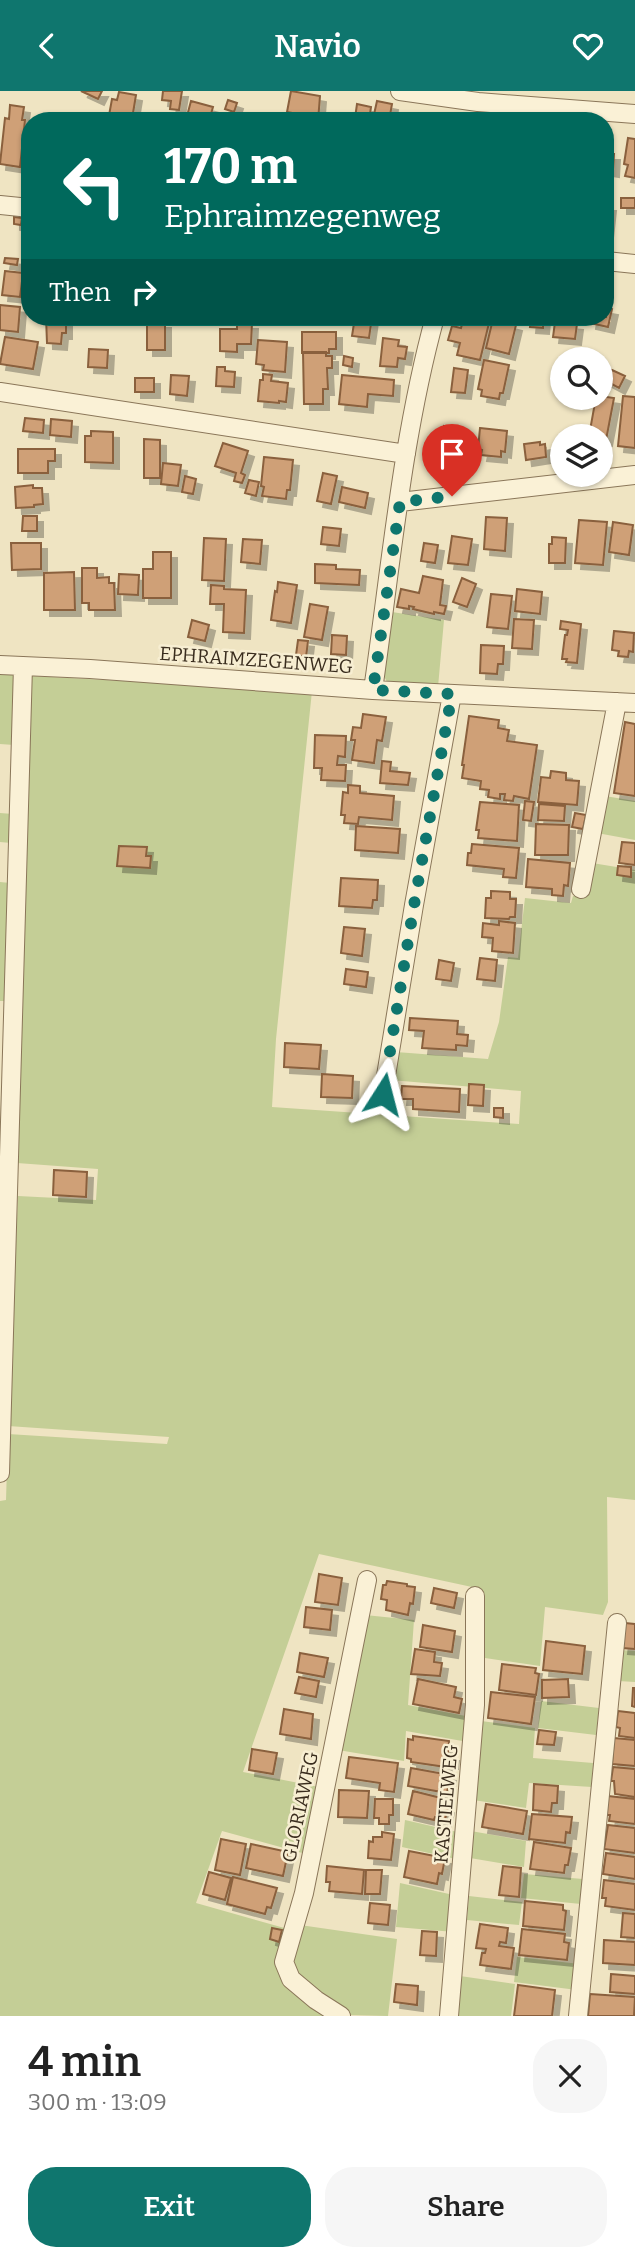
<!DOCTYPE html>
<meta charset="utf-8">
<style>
:root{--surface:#fff;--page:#f6f6f6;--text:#222;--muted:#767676;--accent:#0f766e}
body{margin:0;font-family:Bitter,serif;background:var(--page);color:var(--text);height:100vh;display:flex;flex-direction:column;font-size:26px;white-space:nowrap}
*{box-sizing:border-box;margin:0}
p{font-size:23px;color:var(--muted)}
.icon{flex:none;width:38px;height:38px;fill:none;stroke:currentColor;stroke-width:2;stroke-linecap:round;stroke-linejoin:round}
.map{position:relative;height:1925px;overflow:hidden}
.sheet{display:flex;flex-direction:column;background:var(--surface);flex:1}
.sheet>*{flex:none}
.banner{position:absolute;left:21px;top:21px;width:593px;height:214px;border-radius:28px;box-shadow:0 2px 5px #0004;background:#00695c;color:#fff;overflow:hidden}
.tools{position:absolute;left:550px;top:256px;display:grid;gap:14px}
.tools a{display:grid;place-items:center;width:63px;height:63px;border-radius:50%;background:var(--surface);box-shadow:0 2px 5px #0004;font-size:35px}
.pin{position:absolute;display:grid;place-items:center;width:60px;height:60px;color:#fff;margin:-72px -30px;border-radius:50% 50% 50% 0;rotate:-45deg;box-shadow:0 0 7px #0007}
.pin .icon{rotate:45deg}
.me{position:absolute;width:77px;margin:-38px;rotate:9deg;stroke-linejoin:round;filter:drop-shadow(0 0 5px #0008)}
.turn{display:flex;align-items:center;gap:24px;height:147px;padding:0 28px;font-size:32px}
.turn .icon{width:91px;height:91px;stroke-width:2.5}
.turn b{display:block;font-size:49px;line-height:60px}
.then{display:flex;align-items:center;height:66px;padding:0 28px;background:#0003;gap:14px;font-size:26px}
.round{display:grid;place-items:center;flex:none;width:74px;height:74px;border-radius:28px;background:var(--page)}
.head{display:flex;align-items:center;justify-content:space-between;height:119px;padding:0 28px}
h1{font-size:42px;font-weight:600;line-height:52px}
.action{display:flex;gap:14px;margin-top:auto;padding:14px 28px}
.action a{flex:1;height:80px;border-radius:28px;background:var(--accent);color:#fff;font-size:28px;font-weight:600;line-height:80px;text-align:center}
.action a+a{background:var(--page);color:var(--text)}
header{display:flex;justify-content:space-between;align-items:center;height:91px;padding:0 28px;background:var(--accent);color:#fff;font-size:32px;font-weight:600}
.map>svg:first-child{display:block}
</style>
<header><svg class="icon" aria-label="back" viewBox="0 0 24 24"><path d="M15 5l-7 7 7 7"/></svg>Navio<svg class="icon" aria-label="heart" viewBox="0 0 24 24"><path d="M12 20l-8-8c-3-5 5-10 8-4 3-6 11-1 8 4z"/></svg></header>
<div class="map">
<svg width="635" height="1925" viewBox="0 0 635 1925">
<defs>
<filter id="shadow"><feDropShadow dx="6" dy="6" stdDeviation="0" flood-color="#0004"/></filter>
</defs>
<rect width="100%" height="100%" fill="#efe4c2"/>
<path fill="#c4ce96" d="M392 521 444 529 438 596 387 591 382 581Z
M0 583 19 584 14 654 0 653Z
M31 585 312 600 276 948 272 1016 519 1033 521 1000 390 989 396 961 488 968 499 931 508 866 518 867 525 807 571 812 573 805 585 806 592 772 635 779V1409L607 1406 608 1511 603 1524 545 1516 540 1575 485 1567V1560H476L471 1541 472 1496 319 1463 243 1681 319 1696 306 1763 222 1740 196 1812 288 1838 279 1873 325 1925H0V1410L6 1409 8 1343 167 1353 169 1346 8 1335 18 1105 96 1109 98 1078 17 1072Z
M605 705 635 710V749L597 742Z
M0 722 13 723 11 752 0 751Z
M0 791 10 792 4 910H0Z
M365 1524 414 1529 408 1614 471 1626 468 1651 406 1640 404 1670 338 1659Z
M620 1559 635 1560V1591L618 1590Z
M541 1610 599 1617 596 1644 538 1637Z
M481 1630 535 1637 533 1667 593 1672 592 1696 529 1692 526 1717 473 1709Z
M405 1729 462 1742 460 1769 402 1756Z
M471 1740 526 1750 524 1776 470 1767Z
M524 1783 583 1788 581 1813 521 1807Z
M400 1792 458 1805 454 1841 396 1836Z
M469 1805 522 1811 519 1834 467 1829Z
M300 1834 397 1848 388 1925 348 1924 294 1885 292 1858Z
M517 1866 580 1873 577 1899 514 1891Z
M460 1885 515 1893 511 1925H454Z"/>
<path fill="#cfa077" stroke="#8a603e" stroke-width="2" filter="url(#shadow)" d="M81 0H102L98 8Z
M163 0H182L179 19 170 18 171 10 162 9Z
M291 0 320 5 318 30H297L298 23 287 21Z
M119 1 136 4 133 22 140 23 139 30H108L112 8 117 9Z
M228 9 237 12 234 21 225 18Z
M191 10 213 16 209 30 187 25Z
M377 10 392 13 389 30 373 28Z
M357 13 371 16 369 30H358V28L355 27Z
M10 14 24 16 22 29H25L20 76 0 73 5 27 9 28Z
M430 24 451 26 450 30H429Z
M628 47 635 48V87L625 85 628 74 624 73Z
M606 63H614L613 80 606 79Z
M621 107H635V117H621Z
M606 114H610L607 141H606Z
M14 126 22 127 21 134 14 133Z
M5 167 18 168 17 174 4 172Z
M5 180 23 182 20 206 2 204Z
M0 214 20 216 18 241 0 239Z
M606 217 612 218 608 236 590 232 591 226H606Z
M46 226H66V242H62L61 253 47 252Z
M355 226H372L369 247 352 245Z
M464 226 490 228 480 269 457 264 460 252 448 249 452 235 461 237Z
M531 226H544L543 237 530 236Z
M493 228 516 234 509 263 486 257Z
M147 231H165V259H147Z
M555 231 577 233 575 248 553 246Z
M237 232H252L251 253H237V261L220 260V238H237Z
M302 241H336V258H329V262H302Z
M5 246 38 251 33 278 0 273Z
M383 247 399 249 398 255 407 256 405 268 398 267 397 276 380 275Z
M258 249 287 251 285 281 263 279 264 274 256 273Z
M89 258 108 259 107 277 88 276Z
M303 261H326V265H332V277H327L328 298H323V313H304Z
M344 265 353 267 352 276 343 274Z
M484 269 509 274 503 302H500L499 308 481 305 482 299 478 298Z
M217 276H225V280L235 281 234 296 216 295Z
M454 277 468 279 465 302 451 301Z
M612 279 625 285 619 297 606 290Z
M263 283 272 284 271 290 288 292 286 311 279 310V312L258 310 260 289H263Z
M171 284 189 285 187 305 170 303Z
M342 284 394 289 393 305 368 303 367 316 339 313Z
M135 287H154V301H135Z
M600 305 614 307 606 349 600 348V345H589L596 306Z
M623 305 635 306V357L618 355Z
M25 327 44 329 43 342 23 340Z
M51 328 72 330 71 346 50 344Z
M444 335 466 338 461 369 440 366Z
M480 337 507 340 505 361 501 360V366L481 364 482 359 478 358Z
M91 340 113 341V372L85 371V345H91Z
M144 348 160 349V387H144Z
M540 351V354L545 353 546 366 526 369 524 353Z
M223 352 248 360 241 382 245 384 242 392 234 390 236 382 215 375Z
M18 358H55V370H48V382H18Z
M264 366 293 369 290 399H287L286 408 262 405 264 396 261 395Z
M163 372 181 374 178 395 161 393Z
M323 382 337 385 331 413 317 410Z
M185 385 196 388 193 403 182 401Z
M249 389 259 391 256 405 245 402Z
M33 394V397H42L43 413 34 414V416L16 417 15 396Z
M342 396 368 402 365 417 339 411Z
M23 425H37V440H22Z
M486 426 507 427 505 460 484 458Z
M579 429 607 431 603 474 575 472Z
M613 431 633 434 629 464 609 461Z
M323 436 341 438 339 455 321 453Z
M452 445 472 448 468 474 448 472Z
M552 446 566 447 565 472H549V453H552Z
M204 447 226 448 224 490 202 489Z
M243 448 262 449 260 473 241 471Z
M11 452H41V478L12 479Z
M424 452 438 454 435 472 421 470Z
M153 461H171V507H143V478H153Z
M315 473 336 474V478L360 479 359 494 315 492Z
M82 477H97V487L109 486V492H114L115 519H89V512H82Z
M74 481 75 519H44V482Z
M119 483 139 484 138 504 118 503Z
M423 485 443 489 440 514 446 515 444 523 434 521V523L413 518 414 516 409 515V518L397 516 401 498 419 502Z
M462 487 476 493 467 516 453 511Z
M278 491 297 494 291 532 271 529 275 500 277 501Z
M211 494 224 495V498L246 499 244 542 223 541 224 513H210Z
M517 498 542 501 540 523 515 520Z
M491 503 512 505 508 538 487 536Z
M310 513 328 516 322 549 304 546Z
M514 528 534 529 532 558 512 557Z
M192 529 209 534 205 550 188 546Z
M561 530 581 533 577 572 566 571 567 568H562L565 544H567L568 539 560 538Z
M614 540 634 542 633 561 629 560 628 566 618 565 619 560 612 559Z
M332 544 347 545 346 564 331 563Z
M298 549 308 550 306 566 296 564Z
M481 554 504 555 503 573H498L497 583 480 582Z
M363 623 386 626 382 650 377 649 374 672 352 669 355 649H351L353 636 361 637Z
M469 625 499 629 498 637 509 639 507 650 537 654 529 708 514 705 513 710 504 709 505 703H500V708L488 706 489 699 480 698 481 690 462 687 464 674H462Z
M625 631 635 633V705L614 702Z
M315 644 346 645 345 666 338 665 337 674H346L345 690 321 689 322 677H314Z
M382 670 391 671 390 680 410 682 408 694 380 692Z
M551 680 566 682V689L579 690 577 714 538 711 541 686 550 687Z
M348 694 360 695V702L394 705 392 729 359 726 358 733 344 732 345 724H341L343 701 348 702Z
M525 710 534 711 531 730 523 729Z
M480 711 519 714 517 750 478 747 479 739H476Z
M539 713 565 715 564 730 538 729Z
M575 722 586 724 583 738 572 736Z
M536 733 569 734 568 764H535Z
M356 735 400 738 398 762 355 759Z
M622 751 635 752V774L619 772Z
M472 753 519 757 516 787 503 786 504 778 467 774 468 762H471Z
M119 755 147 756 146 765H151L150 777 117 775Z
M528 768 570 772 568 795 564 794 563 805 552 804V798L526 796Z
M618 775 631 776V786L617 784Z
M341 787 378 789 377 809H373L372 817 339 815Z
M491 800 510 801V808H516L515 826H510L509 828 485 827 486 807H491Z
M499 830 515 832 513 862 492 860 493 847 482 846 483 832 499 834Z
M344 836 365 838 362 865 341 862Z
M480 867 497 869 495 890 477 888Z
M439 869 454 872 451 890 436 888Z
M346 878 368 881 366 896 344 893Z
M410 927 458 930 457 943 468 944 467 955 456 954V959L422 957 424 940 409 939Z
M285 952 321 954 319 978 284 976Z
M322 983 353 985 352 1007 321 1006Z
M469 993 484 994 483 1015 468 1014Z
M402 995 460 998 459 1021 413 1018V1008H401Z
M494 1017H503V1027L494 1026Z
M54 1079 87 1081 86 1106 53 1104Z
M319 1483 342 1487 338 1514 315 1511Z
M387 1490 407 1493V1495L415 1496 413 1513 410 1512 408 1524 386 1519 387 1509 381 1508 383 1494H386Z
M434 1497 457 1502 454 1517 431 1512Z
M306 1516 332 1519 330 1539 304 1536Z
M625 1532 635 1533V1558L622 1557Z
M423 1534 455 1540 452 1561 420 1556Z
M546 1550 585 1555 582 1583 543 1579Z
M415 1558 435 1561 434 1571 442 1572 440 1585 411 1583Z
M300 1562 328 1567 324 1586 297 1581Z
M502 1573 536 1577 535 1582 539 1583 536 1604 499 1599Z
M299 1586 319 1590 316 1606 295 1602Z
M418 1588 456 1596 454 1606 462 1608 459 1622 413 1613Z
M568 1588 569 1606 542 1607V1589Z
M633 1597H635V1616L632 1615Z
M491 1601 535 1606 531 1633 488 1627Z
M284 1618 313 1623 311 1648 280 1643Z
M618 1620 635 1622V1647L619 1645 620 1637 616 1636Z
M539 1639 556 1641 554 1654 537 1653Z
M413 1645 449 1650 448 1664H453L452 1672H446V1676L411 1671V1668L407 1667 408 1648 413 1649Z
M614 1647 635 1649V1675L612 1673Z
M252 1658 277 1662 273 1683 249 1679Z
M349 1666 398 1672 394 1701 379 1699 380 1692 346 1687Z
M613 1676 635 1678V1706L615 1703 614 1690H611Z
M411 1677 450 1684 447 1702 408 1695Z
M534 1693 558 1695 557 1712H552L551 1721 533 1719Z
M339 1699 369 1700 367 1727 338 1726Z
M413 1700 441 1707 439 1714 448 1716 445 1729 435 1726 434 1729 408 1723Z
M608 1705 635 1708V1733L609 1730 610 1724H606Z
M375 1708H393V1724H389V1733H379V1727H374Z
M486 1713 527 1720 523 1743 482 1736Z
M532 1723 572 1726 570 1742 566 1741 565 1752 529 1748Z
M608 1734 635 1737V1762L604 1758Z
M382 1741 394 1743 391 1769 368 1767 369 1750 373 1751V1746H382Z
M221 1748 246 1753 240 1784 215 1779Z
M534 1751 571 1757 568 1774H565L564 1782 530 1778Z
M251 1753 288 1761 283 1785 246 1777Z
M409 1760 445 1767 442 1783 439 1782 437 1793 404 1786Z
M606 1762 635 1766V1788L603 1783Z
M327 1775 364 1779 362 1803 329 1800 330 1791H326Z
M503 1775 521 1777 519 1806 499 1804Z
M366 1779H382L380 1803H365Z
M209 1781 231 1787 225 1809 203 1803Z
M233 1786 277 1797 271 1817 267 1816 265 1823 227 1813Z
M604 1789 635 1793V1819L605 1815 606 1807H602Z
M525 1810 563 1814V1819L566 1820 564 1839 523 1835Z
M370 1812 390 1814 388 1834 368 1832Z
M623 1822 635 1823V1847L621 1846Z
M480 1833 508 1837 506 1852 500 1851 499 1855 514 1857 511 1878 480 1874 482 1862H485L486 1858 476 1857Z
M272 1837 282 1839 279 1851 270 1848Z
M522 1838 565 1843 564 1851 569 1852 567 1869 519 1864Z
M422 1840 437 1841 436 1865 420 1864Z
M604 1849 635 1851V1874L603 1872Z
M611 1883 635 1885V1903L610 1901Z
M396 1893 418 1895 417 1914 394 1911Z
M518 1894 555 1899 552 1925H514Z
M590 1903 635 1906 634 1925H588Z"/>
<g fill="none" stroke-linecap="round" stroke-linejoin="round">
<g stroke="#8a7659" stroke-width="20">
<path id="street" d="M400 0 478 11 635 23
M0 114 30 117
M606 170 635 173
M0 301 406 363
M400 411 635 384
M0 574 90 578 373 599 635 612
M373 599C391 475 402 346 435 226
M581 798 617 611
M383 1003 414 814 452 603
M0 1382 23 575
M341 1925 316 1909 291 1888 284 1871 304 1802 367 1489
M449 1925 475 1614V1505
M578 1925 617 1532"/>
</g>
<use href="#street" stroke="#faf1d6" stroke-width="18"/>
</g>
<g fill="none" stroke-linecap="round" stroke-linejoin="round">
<path stroke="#0f766e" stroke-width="12" stroke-dasharray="0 21.6" d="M383 1003 414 814 452 603 373 599 400 411 452 405"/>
</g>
<g text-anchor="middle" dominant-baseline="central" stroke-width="5" stroke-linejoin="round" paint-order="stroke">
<g font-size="19" fill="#392c1d" stroke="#f7eed2">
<text transform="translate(256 569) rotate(4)">EPHRAIMZEGENWEG</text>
<text transform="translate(446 1713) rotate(-85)">KASTIELWEG</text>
<text transform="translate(300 1716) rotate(-78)">GLORIAWEG</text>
</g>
</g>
</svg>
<div class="tools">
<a><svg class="icon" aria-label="search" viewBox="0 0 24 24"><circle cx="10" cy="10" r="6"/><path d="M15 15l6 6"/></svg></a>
<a><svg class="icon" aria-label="layers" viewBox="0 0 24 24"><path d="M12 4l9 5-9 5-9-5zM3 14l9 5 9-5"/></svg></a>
</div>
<div class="pin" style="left:452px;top:405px;background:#d93025"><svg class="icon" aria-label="arrive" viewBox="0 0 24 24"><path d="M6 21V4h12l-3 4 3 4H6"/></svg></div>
<svg class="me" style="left:383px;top:1003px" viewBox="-20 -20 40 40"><path d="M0-17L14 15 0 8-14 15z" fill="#0f766e" stroke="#fff" stroke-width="4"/></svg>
<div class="banner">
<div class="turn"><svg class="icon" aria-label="left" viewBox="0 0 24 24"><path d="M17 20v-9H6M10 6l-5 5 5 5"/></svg><div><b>170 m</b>Ephraimzegenweg</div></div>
<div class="then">Then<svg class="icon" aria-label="right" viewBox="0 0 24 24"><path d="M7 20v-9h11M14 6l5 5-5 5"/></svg></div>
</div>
</div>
<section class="sheet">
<div class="head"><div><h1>4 min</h1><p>300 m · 13:09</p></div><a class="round"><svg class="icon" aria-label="close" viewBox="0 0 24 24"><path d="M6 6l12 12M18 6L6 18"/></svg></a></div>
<div class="action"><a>Exit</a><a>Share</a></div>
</section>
